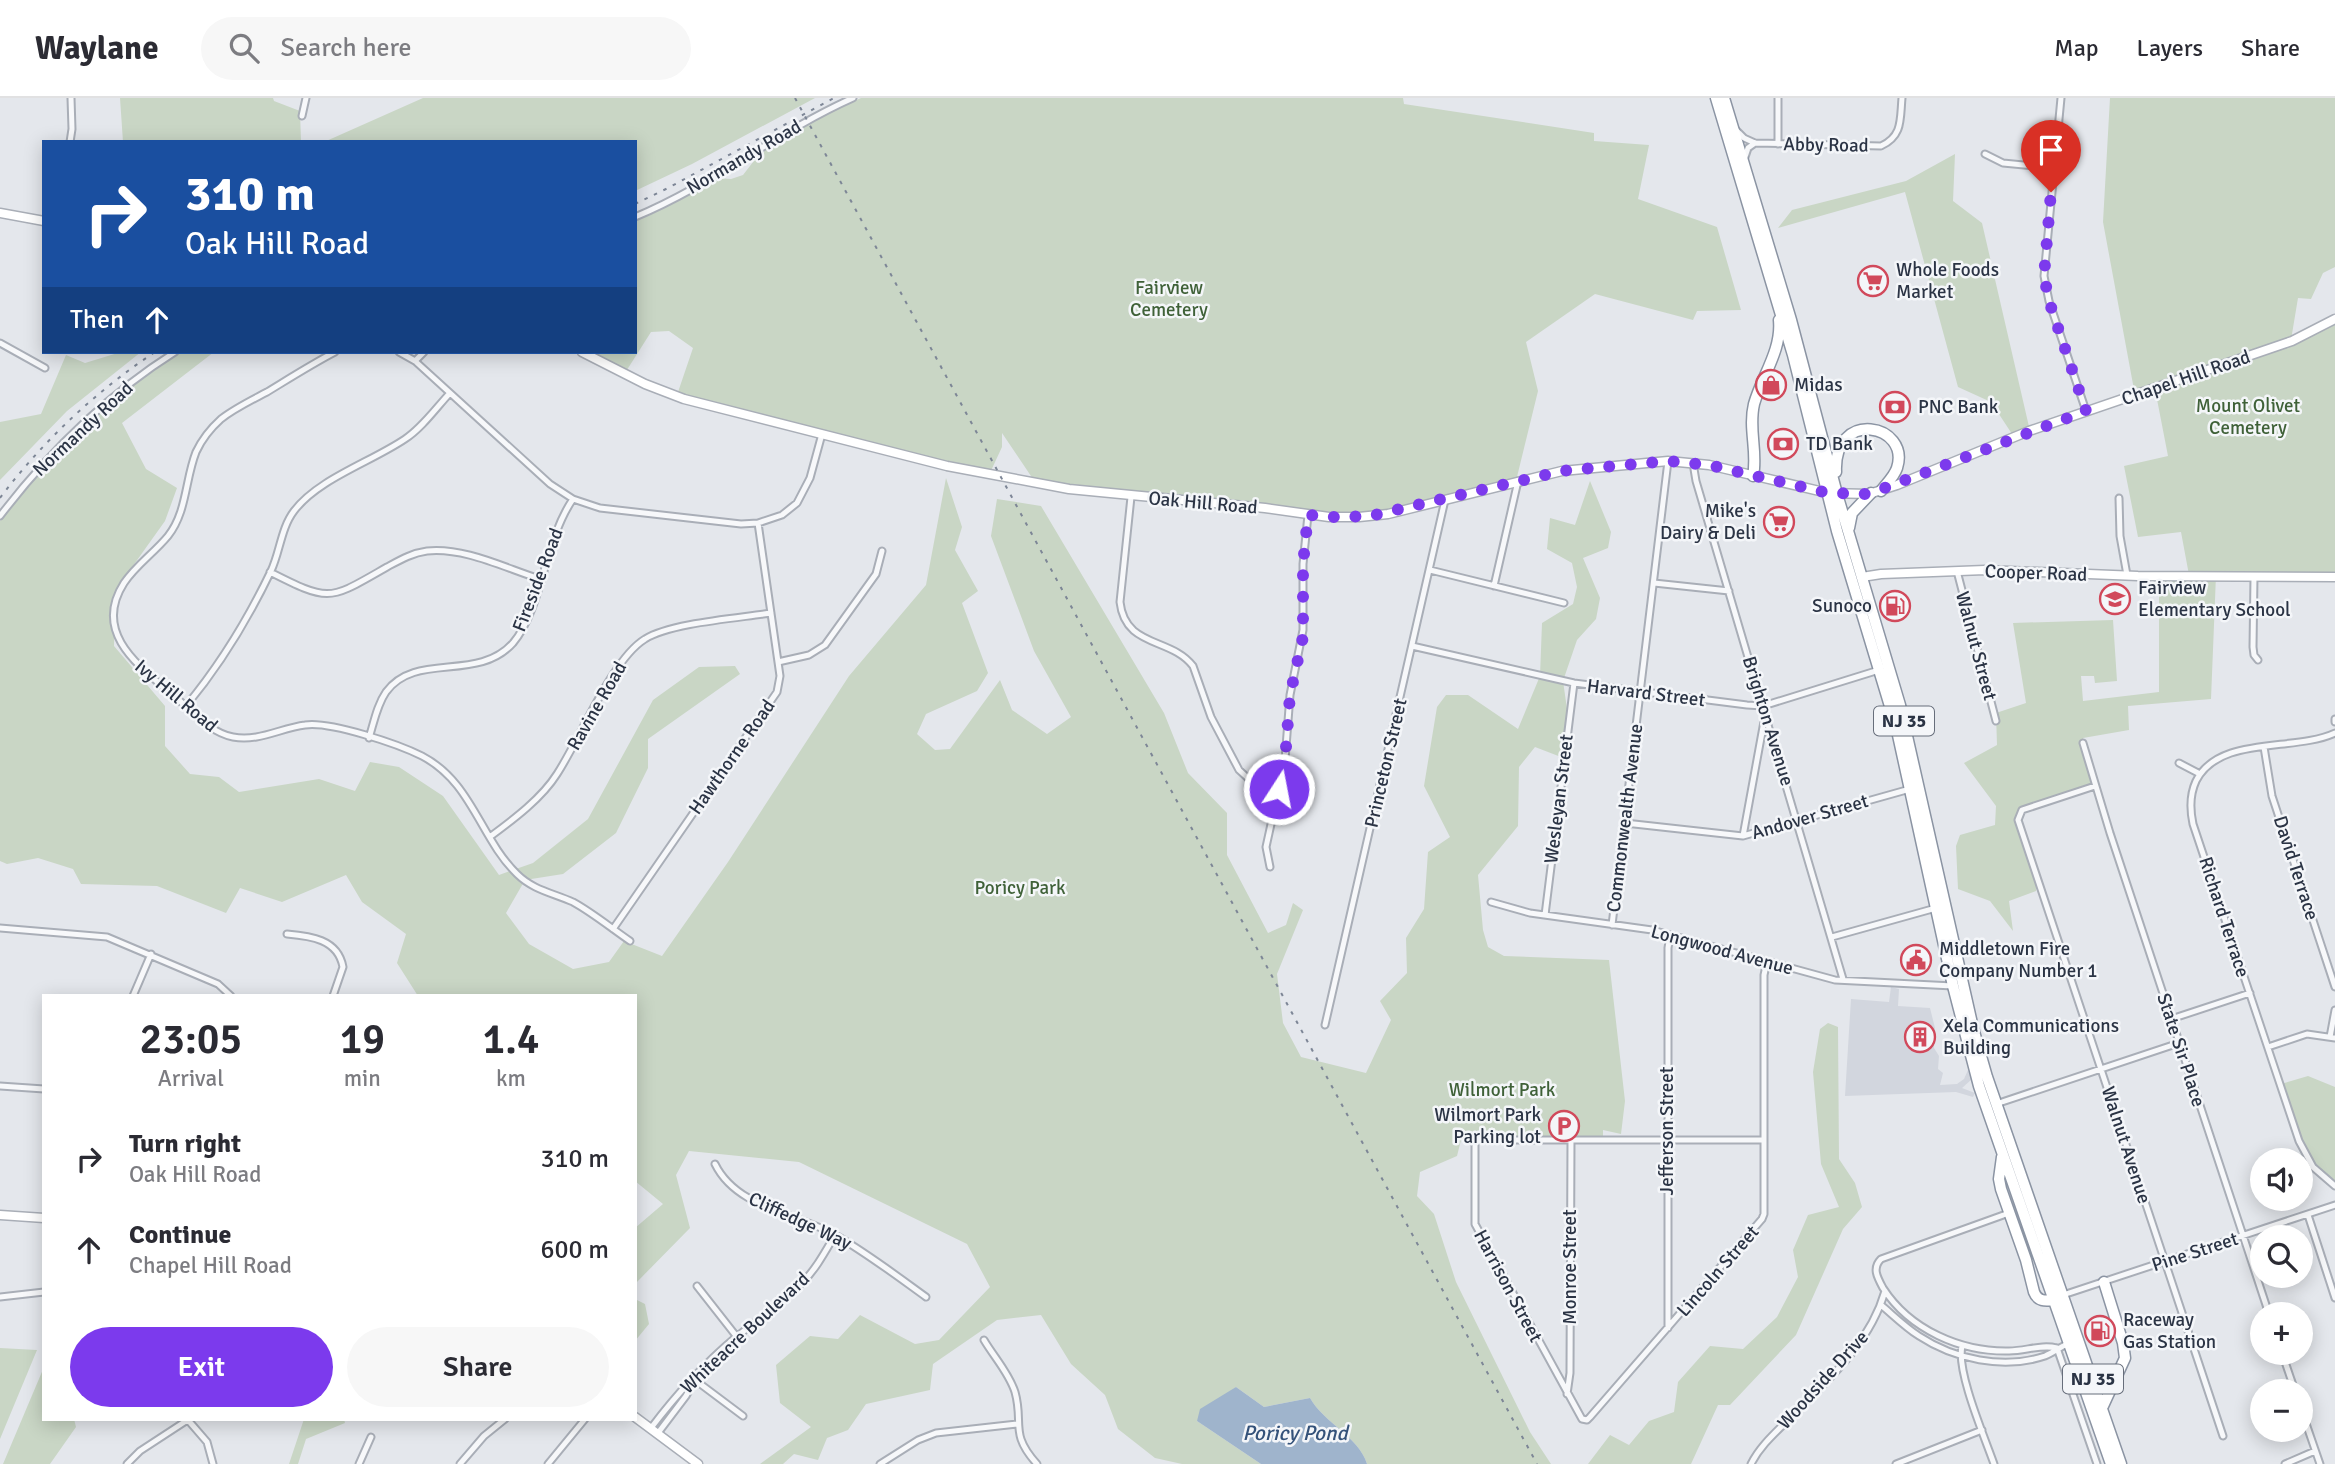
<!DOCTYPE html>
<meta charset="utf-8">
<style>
:root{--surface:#fff;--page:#f7f7f7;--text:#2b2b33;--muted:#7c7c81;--line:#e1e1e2;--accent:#7c3aed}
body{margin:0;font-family:Signika,sans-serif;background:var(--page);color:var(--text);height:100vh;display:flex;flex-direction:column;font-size:26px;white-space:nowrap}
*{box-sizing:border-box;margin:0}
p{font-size:23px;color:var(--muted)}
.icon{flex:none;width:38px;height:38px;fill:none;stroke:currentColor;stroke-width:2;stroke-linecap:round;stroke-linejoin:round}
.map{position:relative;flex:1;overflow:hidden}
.drawer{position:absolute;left:42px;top:896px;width:595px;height:427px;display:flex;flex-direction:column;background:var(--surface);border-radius:0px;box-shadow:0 4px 18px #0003}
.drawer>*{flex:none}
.guide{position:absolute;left:42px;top:42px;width:595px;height:214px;border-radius:0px;box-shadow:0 4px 18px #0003;background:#1a4fa0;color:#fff;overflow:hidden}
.controls{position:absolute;left:2250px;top:1050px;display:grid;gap:14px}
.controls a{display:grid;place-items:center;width:63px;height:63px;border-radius:50%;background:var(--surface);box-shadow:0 4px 18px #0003;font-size:35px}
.pin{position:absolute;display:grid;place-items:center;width:60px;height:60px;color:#fff;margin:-72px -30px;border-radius:50% 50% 50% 0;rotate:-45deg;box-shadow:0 0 7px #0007}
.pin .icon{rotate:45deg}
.me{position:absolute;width:77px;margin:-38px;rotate:11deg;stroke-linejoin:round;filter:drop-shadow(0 0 5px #0008)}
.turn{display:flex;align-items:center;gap:24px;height:147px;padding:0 28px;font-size:32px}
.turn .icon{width:91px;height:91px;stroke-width:2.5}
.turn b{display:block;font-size:49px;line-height:60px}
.then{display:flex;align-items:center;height:66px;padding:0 28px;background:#0003;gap:14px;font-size:26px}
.eta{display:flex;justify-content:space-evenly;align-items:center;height:119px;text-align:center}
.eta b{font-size:42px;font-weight:600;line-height:49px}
.action{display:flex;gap:14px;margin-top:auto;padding:14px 28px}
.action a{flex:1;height:80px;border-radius:42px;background:var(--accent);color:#fff;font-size:28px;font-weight:600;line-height:80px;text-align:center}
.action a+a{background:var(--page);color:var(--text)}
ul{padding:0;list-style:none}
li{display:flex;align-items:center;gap:21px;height:91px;padding:0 28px}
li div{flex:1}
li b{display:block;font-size:26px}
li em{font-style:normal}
header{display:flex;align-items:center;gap:42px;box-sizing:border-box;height:98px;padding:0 35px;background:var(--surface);border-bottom:2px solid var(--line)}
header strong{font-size:33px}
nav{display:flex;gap:38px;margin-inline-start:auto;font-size:24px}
.search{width:490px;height:63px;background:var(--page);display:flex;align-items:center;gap:18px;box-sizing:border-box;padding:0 24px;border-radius:38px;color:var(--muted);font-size:26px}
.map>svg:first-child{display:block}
</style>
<header>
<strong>Waylane</strong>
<div class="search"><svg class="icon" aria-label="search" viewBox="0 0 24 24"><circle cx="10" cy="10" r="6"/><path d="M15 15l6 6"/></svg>Search here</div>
<nav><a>Map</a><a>Layers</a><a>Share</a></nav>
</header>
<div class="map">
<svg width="2335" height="1366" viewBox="0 0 2335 1366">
<rect width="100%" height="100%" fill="#e4e7ec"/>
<path fill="#d2d6de" d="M1891 889 1899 891 1898 908 1930 910 1935 930 1934 950 1939 958 1938 971 1943 975 1940 987 1957 986 1964 981 1968 972 1972 981 1962 990 1975 995 1973 999 1956 994 1845 998 1851 901 1889 904Z"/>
<path fill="#c9d6c5" d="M120 0H273L274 3 300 13 301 44H123Z
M423 0H815L692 66 635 93V44H324Z
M861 0H1403L1404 6 1594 35V43L1649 47 1638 101 1717 129 1741 212 1697 213 1693 222 1595 196 1526 244 1538 293 1516 383 1373 418 1035 384 1002 335V349L989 377 677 297 693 250 669 233 651 234 625 275 582 254H635V122L717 80 731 81 743 77 760 55 826 16Z
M2110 0H2335V169L2323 175 2311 201 2298 200 2291 242 2335 216V479L2216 477 2211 601 2128 608 2129 632 2083 640 2094 689 2022 712C2022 742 2039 767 2036 793L2009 803 2013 833 1990 803 1958 791 1956 748 1960 737 1995 727 1996 708 1964 665 1997 647 1996 615 2026 605 2013 525 2113 522 2117 583 2095 585 2094 578H2081L2083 603 2159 594V477H2189L2181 434 2138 439 2124 368 2168 358 2155 291 2135 297 2103 124Z
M1955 56 1953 103 1982 125 2030 333 2014 339 1991 304 1958 289 1905 94 1778 130 1792 112 1906 83Z
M121 254H141L67 313 0 382V324L41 316 66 257 85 265Z
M179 254H214L122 325 146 371 177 390 165 423 115 493 114 548 165 608V648L190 676 219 679 239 694 319 681 355 693 370 664 399 669 443 698 499 777 533 765 588 721 653 602 699 569 735 568 740 576 648 641V670L616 735 563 776 525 782 506 815 529 846 573 871 609 864 624 843 662 858 728 764 849 578 926 487 946 380 962 429 955 452 978 493 962 505 988 575 977 593 926 616 917 636 935 652 950 651 1000 582 1012 612 1047 636 1071 619 1034 553 991 438 997 401 1041 408 1164 615 1188 675 1227 715V757L1268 835 1286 827 1293 805 1303 812 1277 876 1283 925 1301 959 1366 975 1391 922 1380 903 1407 875 1406 840 1424 811 1428 754 1450 739 1424 688 1437 609 1446 597H1468L1518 631 1540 578 1542 525 1573 506 1577 489 1572 465 1547 451 1550 420 1575 427 1590 383 1611 434 1608 450 1583 460 1600 500 1596 521 1577 542 1563 583 1567 611 1561 659 1535 649 1519 669 1518 728 1478 777 1483 832 1488 849 1504 858 1609 862 1625 1003 1621 1036 1603 1032V1042H1461L1457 1058 1420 1074 1417 1098 1434 1116 1456 1184 1530 1334 1551 1366H1367C1359 1339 1324 1325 1310 1300L1264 1309 1236 1289 1197 1323 1261 1366H1182L1155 1360 1118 1331 1105 1297 1071 1266 1041 1217 997 1222 933 1266 930 1292 866 1306 848 1332 827 1340 818 1362 794 1356 783 1366H760L811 1329 780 1305 776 1267 810 1238 838 1241 860 1217 915 1246 939 1242 990 1189 967 1146 799 1064 689 1053 676 1077 690 1130 635 1186V1130L663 1106 635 1083V898H418L397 865 406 836 362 804 346 777 282 804 240 790 226 815 157 788 81 786 73 771 38 760 7 766 0 763V423L47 365 92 320 131 288Z
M1828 925 1838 929 1839 1061 1855 1085 1862 1109 1843 1131 1796 1237 1730 1307H1718L1691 1366H1588L1610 1337 1629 1347 1649 1323 1674 1314 1678 1284 1710 1248 1743 1251 1777 1219 1798 1179 1793 1152 1808 1117 1839 1109 1821 1066 1813 974 1820 931Z
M2308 978 2335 989V1084L2310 1063 2281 986Z
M635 1201 645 1206 649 1226 635 1243Z
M0 1250 37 1252 0 1341Z
M44 1269V1321H74L76 1329 50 1366H3Z
M304 1321H344L345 1325 306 1341 298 1366H289Z"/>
<path fill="#9fb4cc" d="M1236 1289 1264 1309 1310 1300C1324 1325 1359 1339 1367 1366H1261L1197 1323 1200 1311Z"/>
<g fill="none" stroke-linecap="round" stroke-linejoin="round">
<g stroke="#a9aeb7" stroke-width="9">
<path id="street" d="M2061 0 2044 178 2049 203 2086 313
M302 18 306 0
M1736 32 1744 40 1755 45 1881 48C1903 38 1900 21 1902 0
M70 44 72 31 71 0
M1778 46V0
M1985 56 2003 65 2054 70
M1744 62 1748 50 1755 45
M635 119C712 87 777 34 853 0
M0 245 45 270
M335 254C312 266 290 280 267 294 252 302 235 310 221 321 211 330 202 341 196 354 185 382 187 414 168 438 154 455 136 467 124 485 92 535 139 568 173 597 190 611 210 635 233 639 258 644 281 630 305 627 330 623 398 646 422 658 472 684 480 740 517 776 533 792 553 795 573 804 593 815 611 830 630 843
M399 254 415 263 550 386 573 401 600 410 741 426 758 425 782 417 797 405 810 380 822 336
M415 263 424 254
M1693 365 1696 383 1843 881
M1131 399 1120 504C1125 550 1171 539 1193 568L1211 619 1239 672 1251 683 1279 691
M2119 400 2120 438 2127 477
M0 418C49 354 107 297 175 254
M1430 472 1564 505
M1957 473 1996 623
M270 474C331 505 329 502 387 469 400 462 412 455 427 453 464 449 505 470 540 481
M2254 479 2253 549 2254 557 2258 562
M1654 485 1729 493
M1494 488 1518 383
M1412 548 1574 585 1747 607 1763 608 1879 572
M778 564 809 557 825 547 876 476 882 453
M186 608C220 567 248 521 271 473 280 454 281 430 294 413 318 381 371 364 405 341 422 330 436 310 450 295
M2335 621V624
M2335 635C2294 654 2219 637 2196 683 2190 696 2190 712 2193 726L2299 1043 2313 1069 2335 1088
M369 640C374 624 377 607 386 594 416 553 477 585 513 545 543 509 544 443 573 401
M2083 645 2110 735 2269 1216
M2264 649 2272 698 2335 889
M2179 665 2200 676
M2095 688 2022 712 2018 722 2223 1338
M1625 725 1743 738 1910 691
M491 738C514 721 542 700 557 676 580 641 612 561 645 541 670 525 739 520 771 515
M1743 738 1765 618
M1270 769 1266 749 1285 662 1290 597 1303 532V466L1308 417
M1491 804 1530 815 1652 832 1835 882 1953 888
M1545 817 1574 585
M1612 827 1668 363
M0 830 107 839 218 886 231 898
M613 831 777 594 780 578 778 564 758 425
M287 836C310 838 338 841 343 869L333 898
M1832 839 1936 810
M133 898 151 856
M2171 921 2250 895
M1325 927 1445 402
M2330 939 2335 912
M2268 949 2307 936 2335 940
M0 988 44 991
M1996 1006 2179 945
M1764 1042H1475V1126L1582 1321 1587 1322 1590 1319 1762 1121 1764 1116V877L1767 863
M715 1066C737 1111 798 1115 837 1138 868 1156 897 1178 926 1199
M2009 1115 1881 1161C1872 1170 1877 1179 1883 1190 1910 1232 1961 1254 2009 1253 2026 1253 2041 1246 2057 1250
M2308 1117 2335 1200
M697 1188 737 1239
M2063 1197 2335 1107
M0 1199 44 1194
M1881 1207C1893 1217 1905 1229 1919 1238 1954 1261 2003 1272 2045 1258 2053 1255 2060 1249 2069 1245
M1668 1230V850L1670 837
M984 1242C994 1259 1009 1275 1015 1294 1024 1326 1009 1335 1037 1366
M1962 1248C1956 1273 1985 1340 1994 1366
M2057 1250 2097 1366
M2282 1255 2295 1293
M695 1282 743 1318
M1567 1296 1570 1275 1571 1042
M2301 1311 2320 1366
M188 1322 207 1344 213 1366
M651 1330C676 1297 703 1267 735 1240 757 1222 782 1206 802 1185 816 1171 825 1154 835 1137
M658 1335 686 1298 695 1282
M127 1366 140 1353 189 1321
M359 1366 371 1339
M460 1366 484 1338 505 1321
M548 1366 585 1321
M880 1366 918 1342 936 1335 1017 1326
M1751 1366C1760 1348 1775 1335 1789 1321 1827 1283 1870 1246 1885 1193
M1896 1366 1982 1332
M2285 1366 2315 1353"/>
</g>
<g stroke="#a9aeb7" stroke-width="11">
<path id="secondary" d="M0 115 44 123
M582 254 645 286 684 301 947 368 1069 391 1265 410 1329 419H1359L1388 416 1562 373 1668 363 1709 367 1828 395 1869 396 1897 387 2029 333 2292 243 2335 221
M1862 479 1881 476 1985 472 2138 478 2335 479
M0 1117 44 1120
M635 1319 698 1366"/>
</g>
<g stroke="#8b94a3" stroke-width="13">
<path id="highway" d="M1716 0 1793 257 1837 433 1896 628 1953 888 1979 988 2111 1366
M1724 0 1791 222 1837 396 1900 607 1973 930 1987 979 2121 1366
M1836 374C1833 310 1911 326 1897 370 1894 379 1886 386 1881 393
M1753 378C1758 354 1748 331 1754 306 1762 278 1782 252 1779 222
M1849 430 1852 415 1871 395
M2002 1059 1999 1081 2001 1091 2026 1162 2034 1194C2038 1204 2045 1203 2055 1202
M2103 1308 2125 1260 2123 1245 2104 1184"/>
</g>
<use href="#street" stroke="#f7f8fa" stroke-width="5"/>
<use href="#secondary" stroke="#fff" stroke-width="8"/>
<use href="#highway" stroke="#fff" stroke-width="10"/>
<path stroke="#7d8696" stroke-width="2" stroke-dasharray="3.5 7" stroke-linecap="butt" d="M795 0 1537 1366
M635 106 668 90 834 0
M0 400C42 344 96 293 155 254"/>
</g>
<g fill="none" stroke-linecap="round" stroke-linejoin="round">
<path stroke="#7c3aed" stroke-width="12" stroke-dasharray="0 21.6" d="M1279 691 1285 662 1290 597 1303 539V466L1308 417 1335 419 1370 418 1562 373 1668 363 1709 367 1828 395 1869 396 2086 313 2049 203 2044 178 2051 94"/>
</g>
<defs>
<g id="supermarket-ring" transform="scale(1.575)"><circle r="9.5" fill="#f4f6f9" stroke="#d1495b" stroke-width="1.5"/><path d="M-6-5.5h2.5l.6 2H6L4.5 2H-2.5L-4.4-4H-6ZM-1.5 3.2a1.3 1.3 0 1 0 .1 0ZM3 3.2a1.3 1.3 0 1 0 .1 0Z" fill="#d1495b"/></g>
<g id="shop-ring" transform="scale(1.575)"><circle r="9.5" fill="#f4f6f9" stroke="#d1495b" stroke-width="1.5"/><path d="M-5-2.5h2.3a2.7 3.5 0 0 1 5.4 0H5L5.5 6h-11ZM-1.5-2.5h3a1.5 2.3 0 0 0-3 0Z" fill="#d1495b"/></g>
<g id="bank-ring" transform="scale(1.575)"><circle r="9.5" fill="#f4f6f9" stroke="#d1495b" stroke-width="1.5"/><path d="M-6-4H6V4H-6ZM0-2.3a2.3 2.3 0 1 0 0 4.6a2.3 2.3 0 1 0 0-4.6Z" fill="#d1495b"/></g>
<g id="school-ring" transform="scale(1.575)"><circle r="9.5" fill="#f4f6f9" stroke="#d1495b" stroke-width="1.5"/><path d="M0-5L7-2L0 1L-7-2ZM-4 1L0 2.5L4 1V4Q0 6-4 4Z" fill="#d1495b"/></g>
<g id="fuel-ring" transform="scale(1.575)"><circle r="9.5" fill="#f4f6f9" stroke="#d1495b" stroke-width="1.5"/><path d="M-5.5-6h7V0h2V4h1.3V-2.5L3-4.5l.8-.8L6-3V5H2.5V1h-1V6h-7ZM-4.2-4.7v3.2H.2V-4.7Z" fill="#d1495b"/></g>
<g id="civic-ring" transform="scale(1.575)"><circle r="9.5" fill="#f4f6f9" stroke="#d1495b" stroke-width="1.5"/><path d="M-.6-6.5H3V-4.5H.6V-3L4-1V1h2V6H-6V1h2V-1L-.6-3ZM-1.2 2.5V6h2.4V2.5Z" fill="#d1495b"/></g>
<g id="building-ring" transform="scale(1.575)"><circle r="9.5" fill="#f4f6f9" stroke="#d1495b" stroke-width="1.5"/><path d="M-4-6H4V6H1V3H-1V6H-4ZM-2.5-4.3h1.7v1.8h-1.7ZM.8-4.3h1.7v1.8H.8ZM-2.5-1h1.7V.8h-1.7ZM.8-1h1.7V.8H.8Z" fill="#d1495b"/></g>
<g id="parking-ring" transform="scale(1.575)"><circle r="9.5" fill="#f4f6f9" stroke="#d1495b" stroke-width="1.5"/><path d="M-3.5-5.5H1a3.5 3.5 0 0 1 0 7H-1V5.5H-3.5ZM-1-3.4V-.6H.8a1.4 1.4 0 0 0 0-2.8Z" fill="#d1495b"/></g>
</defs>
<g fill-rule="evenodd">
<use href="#supermarket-ring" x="1873" y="183"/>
<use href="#shop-ring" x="1771" y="287"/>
<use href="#bank-ring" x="1895" y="309"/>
<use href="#bank-ring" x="1783" y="346"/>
<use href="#supermarket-ring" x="1779" y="424"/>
<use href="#school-ring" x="2115" y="501"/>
<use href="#fuel-ring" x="1895" y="508"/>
<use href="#civic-ring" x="1916" y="862"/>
<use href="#building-ring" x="1920" y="939"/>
<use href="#parking-ring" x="1564" y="1028"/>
<use href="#fuel-ring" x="2100" y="1233"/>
</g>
<g text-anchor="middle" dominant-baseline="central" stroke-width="5" stroke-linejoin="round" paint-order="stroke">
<g fill="#f4f6f9" stroke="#676e7b" stroke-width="2">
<rect x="1874" y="608.5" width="60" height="29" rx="5"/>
<rect x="2063" y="1266.5" width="60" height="29" rx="5"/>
</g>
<g font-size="18" font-weight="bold" fill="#2b3445">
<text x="1904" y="623">NJ 35</text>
<text x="2093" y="1281">NJ 35</text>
</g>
<g font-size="19" fill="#2b3445" stroke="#f4f6f9">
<text transform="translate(1826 47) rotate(1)">Abby Road</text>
<text transform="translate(744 59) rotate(-30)">Normandy Road</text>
<text transform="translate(2186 280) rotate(-19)">Chapel Hill Road</text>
<text transform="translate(83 331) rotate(-43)">Normandy Road</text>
<text transform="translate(1203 405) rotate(5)">Oak Hill Road</text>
<text transform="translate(2036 475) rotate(2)">Cooper Road</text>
<text transform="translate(538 482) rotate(-69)">Fireside Road</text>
<text transform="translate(1976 548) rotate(75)">Walnut Street</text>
<text transform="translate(1646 595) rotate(7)">Harvard Street</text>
<text transform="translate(176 598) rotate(40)">Ivy Hill Road</text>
<text transform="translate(597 608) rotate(-60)">Ravine Road</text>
<text transform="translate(1768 623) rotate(73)">Brighton Avenue</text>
<text transform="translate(732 659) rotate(-55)">Hawthorne Road</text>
<text transform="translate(1386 665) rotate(-77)">Princeton Street</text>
<text transform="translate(1559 701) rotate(-83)">Wesleyan Street</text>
<text transform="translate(1810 719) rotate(-16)">Andover Street</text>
<text transform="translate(1625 720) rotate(-83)">Commonwealth Avenue</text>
<text transform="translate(2296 770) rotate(72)">David Terrace</text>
<text transform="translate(2224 819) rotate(72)">Richard Terrace</text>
<text transform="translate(1722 852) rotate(15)">Longwood Avenue</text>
<text transform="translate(2181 952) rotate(72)">State Sir Place</text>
<text transform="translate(1667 1033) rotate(-90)">Jefferson Street</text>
<text transform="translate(2126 1047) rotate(72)">Walnut Avenue</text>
<text transform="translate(800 1123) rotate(25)">Cliffedge Way</text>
<text transform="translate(2195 1154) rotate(-18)">Pine Street</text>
<text transform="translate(1570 1169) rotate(-90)">Monroe Street</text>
<text transform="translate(1718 1173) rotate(-49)">Lincoln Street</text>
<text transform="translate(1508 1188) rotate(62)">Harrison Street</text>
<text transform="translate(745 1235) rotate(-43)">Whiteacre Boulevard</text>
<text transform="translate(1823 1282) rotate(-48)">Woodside Drive</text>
</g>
<g font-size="19" fill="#2b3445" stroke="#f4f6f9" text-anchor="start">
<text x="1896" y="172">Whole Foods<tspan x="1896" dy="22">Market</tspan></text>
<text x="1794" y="287">Midas</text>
<text x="1918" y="309">PNC Bank</text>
<text x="1806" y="346">TD Bank</text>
<text x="1756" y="413" text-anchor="end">Mike's<tspan x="1756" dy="22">Dairy &amp; Deli</tspan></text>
<text x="2138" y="490">Fairview<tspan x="2138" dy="22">Elementary School</tspan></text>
<text x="1872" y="508" text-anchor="end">Sunoco</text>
<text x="1939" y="851">Middletown Fire<tspan x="1939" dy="22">Company Number 1</tspan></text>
<text x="1943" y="928">Xela Communications<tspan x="1943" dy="22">Building</tspan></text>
<text x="1541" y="1017" text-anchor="end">Wilmort Park<tspan x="1541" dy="22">Parking lot</tspan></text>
<text x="2123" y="1222">Raceway<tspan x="2123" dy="22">Gas Station</tspan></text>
</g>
<g font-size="19" fill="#3f6138" stroke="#f4f6f9">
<text x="1169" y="190">Fairview<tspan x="1169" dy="22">Cemetery</tspan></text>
<text x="2248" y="308">Mount Olivet<tspan x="2248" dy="22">Cemetery</tspan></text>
<text x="1020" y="790">Poricy Park</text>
<text x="1502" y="992">Wilmort Park</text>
</g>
<g font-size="21" font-style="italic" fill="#34527a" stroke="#f4f6f9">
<text x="1295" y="1335">Poricy Pond</text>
</g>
</g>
</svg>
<div class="controls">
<a><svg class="icon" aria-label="sound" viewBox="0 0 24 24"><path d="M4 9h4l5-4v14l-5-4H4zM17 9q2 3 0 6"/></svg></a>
<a><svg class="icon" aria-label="search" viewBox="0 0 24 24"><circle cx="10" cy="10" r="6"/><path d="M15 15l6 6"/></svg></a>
<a>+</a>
<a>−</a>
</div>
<div class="pin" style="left:2051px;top:94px;background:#d93025"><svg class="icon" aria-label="arrive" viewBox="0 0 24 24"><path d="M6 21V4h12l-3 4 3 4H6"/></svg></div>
<svg class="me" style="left:1279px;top:691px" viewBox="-20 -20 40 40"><circle r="17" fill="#7c3aed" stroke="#fff" stroke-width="3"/><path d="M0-11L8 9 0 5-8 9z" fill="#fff"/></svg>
<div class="guide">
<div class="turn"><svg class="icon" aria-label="right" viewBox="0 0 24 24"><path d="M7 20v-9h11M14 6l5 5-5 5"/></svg><div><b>310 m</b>Oak Hill Road</div></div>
<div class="then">Then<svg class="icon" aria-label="ahead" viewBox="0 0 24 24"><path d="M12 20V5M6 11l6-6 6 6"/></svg></div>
</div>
<section class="drawer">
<div class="eta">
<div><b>23:05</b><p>Arrival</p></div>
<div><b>19</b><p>min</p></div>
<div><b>1.4</b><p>km</p></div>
</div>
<ul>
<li><svg class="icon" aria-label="right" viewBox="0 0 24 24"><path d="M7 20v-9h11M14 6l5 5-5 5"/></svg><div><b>Turn right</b><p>Oak Hill Road</p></div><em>310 m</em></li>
<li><svg class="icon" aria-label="ahead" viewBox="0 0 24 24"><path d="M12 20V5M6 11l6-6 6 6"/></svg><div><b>Continue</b><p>Chapel Hill Road</p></div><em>600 m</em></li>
</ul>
<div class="action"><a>Exit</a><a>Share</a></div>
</section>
</div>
